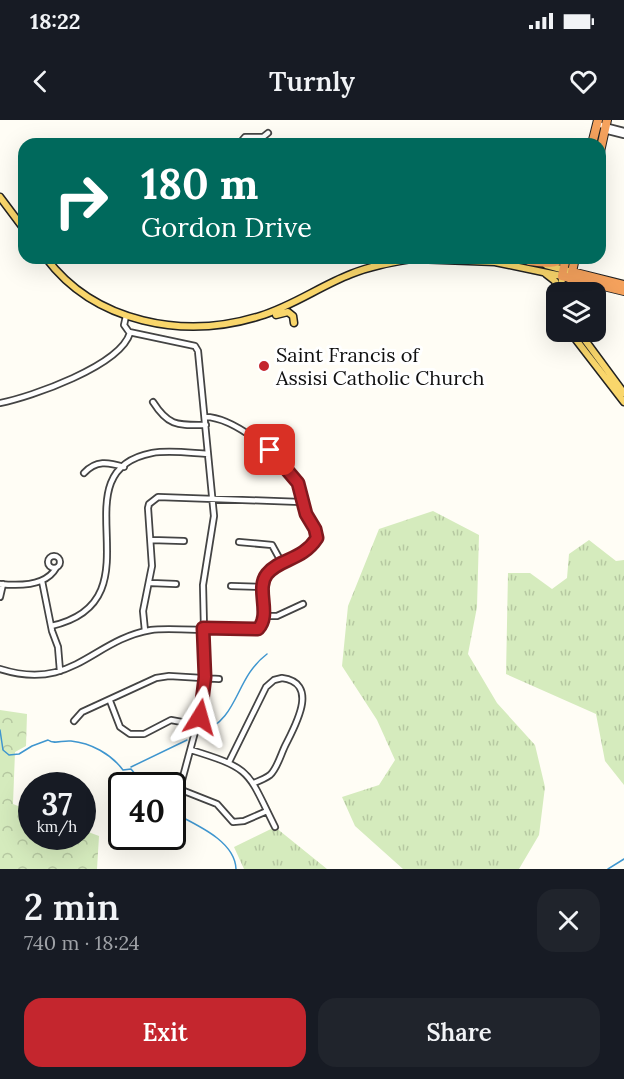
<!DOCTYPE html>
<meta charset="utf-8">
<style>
:root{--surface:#171b24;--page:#20242c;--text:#f1f3f6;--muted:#9ea1a6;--accent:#c4262e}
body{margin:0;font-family:Lora,serif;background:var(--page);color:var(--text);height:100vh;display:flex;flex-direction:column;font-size:22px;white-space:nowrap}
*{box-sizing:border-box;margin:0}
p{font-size:20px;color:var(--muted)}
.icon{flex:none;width:33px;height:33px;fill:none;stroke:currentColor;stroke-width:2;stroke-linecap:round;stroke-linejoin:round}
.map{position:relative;height:749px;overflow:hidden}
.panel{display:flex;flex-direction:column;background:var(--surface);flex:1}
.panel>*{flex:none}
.hud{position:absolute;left:18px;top:18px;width:588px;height:126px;border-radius:18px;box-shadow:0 6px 24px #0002;background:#00695c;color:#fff;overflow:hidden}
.controls{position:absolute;left:546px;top:162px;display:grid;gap:12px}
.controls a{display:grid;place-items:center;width:60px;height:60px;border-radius:12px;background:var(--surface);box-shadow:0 6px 24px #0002;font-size:30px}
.speed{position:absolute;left:18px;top:652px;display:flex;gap:12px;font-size:30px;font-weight:700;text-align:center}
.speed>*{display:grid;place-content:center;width:78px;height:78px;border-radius:50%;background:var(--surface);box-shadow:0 6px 24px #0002;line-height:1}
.speed small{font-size:15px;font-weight:400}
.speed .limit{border:3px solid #111;border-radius:9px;background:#fff;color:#111}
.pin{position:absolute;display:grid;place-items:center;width:51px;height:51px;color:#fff;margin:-26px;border-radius:12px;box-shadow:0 3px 9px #0006}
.me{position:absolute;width:66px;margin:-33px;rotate:8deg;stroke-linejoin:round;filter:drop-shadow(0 0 4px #0008)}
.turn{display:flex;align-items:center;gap:21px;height:126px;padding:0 24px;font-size:27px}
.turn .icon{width:78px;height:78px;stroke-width:2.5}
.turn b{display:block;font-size:42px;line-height:51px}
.round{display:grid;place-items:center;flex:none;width:63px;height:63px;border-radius:18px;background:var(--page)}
.head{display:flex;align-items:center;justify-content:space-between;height:102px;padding:0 24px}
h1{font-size:36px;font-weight:600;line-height:45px}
.action{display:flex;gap:12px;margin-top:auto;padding:12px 24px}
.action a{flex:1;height:69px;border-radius:18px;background:var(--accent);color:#fff;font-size:24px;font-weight:600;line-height:69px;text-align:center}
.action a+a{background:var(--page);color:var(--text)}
.status{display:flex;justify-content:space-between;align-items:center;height:42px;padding:0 30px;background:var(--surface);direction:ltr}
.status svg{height:16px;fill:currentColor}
header{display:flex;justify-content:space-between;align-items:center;height:78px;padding:0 24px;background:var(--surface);font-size:27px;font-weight:600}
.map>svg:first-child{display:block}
</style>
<div class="status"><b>18:22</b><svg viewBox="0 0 49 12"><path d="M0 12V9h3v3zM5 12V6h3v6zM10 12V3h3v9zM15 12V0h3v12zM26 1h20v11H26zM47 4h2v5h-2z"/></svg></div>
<header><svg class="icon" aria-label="back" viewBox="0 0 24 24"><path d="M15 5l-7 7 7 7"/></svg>Turnly<svg class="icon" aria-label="heart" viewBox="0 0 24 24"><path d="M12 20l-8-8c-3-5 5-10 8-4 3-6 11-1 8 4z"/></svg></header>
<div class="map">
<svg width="624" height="749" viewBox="0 0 624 749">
<defs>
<pattern id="grass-tufts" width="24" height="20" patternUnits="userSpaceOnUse" patternTransform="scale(1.5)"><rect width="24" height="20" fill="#d5ebbd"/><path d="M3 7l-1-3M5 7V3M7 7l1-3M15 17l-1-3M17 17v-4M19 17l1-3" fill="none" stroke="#b6c8a1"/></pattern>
<pattern id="park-crowns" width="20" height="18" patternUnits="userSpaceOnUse" patternTransform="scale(1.5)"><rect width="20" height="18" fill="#d5ebbd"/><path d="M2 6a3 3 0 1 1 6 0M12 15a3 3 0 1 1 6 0" fill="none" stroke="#b6c8a1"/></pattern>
</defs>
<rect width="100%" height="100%" fill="#fffdf5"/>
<path fill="url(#grass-tufts)" d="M433 391 479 415 477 487 468 534 497 583 535 625 545 667 539 715 519 749H403L355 706 342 677 379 665 395 640 377 600 342 546 348 486 379 409Z
M589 420 616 441 624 440V665L605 641 596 594 506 554 508 453H530L552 469 567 458 569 434Z
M275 707 327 749H244L234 727Z"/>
<path fill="url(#park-crowns)" d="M0 590 27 594 26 626 15 632 13 684 31 691 32 717H82L83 710 99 716 97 749H0Z"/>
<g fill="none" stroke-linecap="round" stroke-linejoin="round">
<path stroke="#3f96cf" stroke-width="1.5" d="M0 610 3 630 9 635 19 634 32 626 48 620C55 625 62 620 71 621 91 623 111 634 123 650L131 649 145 666
M201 613C240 598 234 559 267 534
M131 647 187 620
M172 692C194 704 235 720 236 749
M608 749 624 739"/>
<g stroke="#444" stroke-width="8">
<path id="minor" d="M597 4 624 11
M604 10 624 15
M239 24 245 17H263L268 13
M126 196 124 205 129 212 195 226 198 231 214 396 203 465 205 551 202 586 177 679
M153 282C169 307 178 305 206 305
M0 283C31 277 120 246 130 213
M84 353C96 340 108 342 124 347
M151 420 184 421
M239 422 272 425 283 445
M48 442a6 6 0 1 1 12 0a6 6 0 1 1-12 0Z
M42 461 52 511 58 527 60 551
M151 463 176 464
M0 464C19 466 46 466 56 448
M231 466 264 467
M0 477 3 464
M264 496H277L303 484
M51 506C164 481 53 352 152 333 170 330 190 333 208 334
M145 511 143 491 152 446 148 388 149 384 158 377 301 382
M0 549C73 572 92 520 151 510 174 506 248 516 260 506 268 490 259 470 267 453 283 442 307 439 316 420 321 411 309 401 305 392 301 382 302 371 296 361 283 337 234 297 205 297
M110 581 120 607 130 614H144L171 600 198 605
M74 601 82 592 156 558 169 556 219 559
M191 630C253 649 247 651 275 707
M229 642 266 567 274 560 282 558C320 563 295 606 285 626 281 634 277 649 270 655 266 658 259 661 254 663
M179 669 217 684 233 702 244 701 267 691"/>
</g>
<g stroke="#222" stroke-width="9">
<path id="major" d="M0 77 24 109
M46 138C95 203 184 220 260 196 293 186 320 166 351 154 373 145 395 142 418 138
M496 138 518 140
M516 138 533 141
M415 139 495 142 562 156 561 172
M546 145 572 152 569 172
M546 154 555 161 558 172
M276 195 288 192 293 196 294 203
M570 212 624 282
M579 212 624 273"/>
</g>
<g stroke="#222" stroke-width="10">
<path id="highway" d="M592 24 598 0
M600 32 607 0
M566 138 562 156 624 171
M575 138 572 152 624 165
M529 141C540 142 554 146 563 138
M573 172 578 164 585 163"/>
</g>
<use href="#minor" stroke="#fff" stroke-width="4.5"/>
<use href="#major" stroke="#f9d66b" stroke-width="6"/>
<use href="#highway" stroke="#f5a25d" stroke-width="8"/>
</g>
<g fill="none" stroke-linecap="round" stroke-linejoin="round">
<g stroke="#7f191e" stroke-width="15">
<path id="route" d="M200 597 205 557 203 508 258 509C272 494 255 469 267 454 280 438 302 441 317 418L315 409 306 394 298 363 270 330"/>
</g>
<use href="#route" stroke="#c4262e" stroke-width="10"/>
</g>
<circle fill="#c4262e" stroke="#fff" stroke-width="2" cx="264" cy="246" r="6"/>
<g text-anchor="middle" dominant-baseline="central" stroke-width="6" stroke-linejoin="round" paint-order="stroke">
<g font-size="20" fill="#111" stroke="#fff" text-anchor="start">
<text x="276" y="234">Saint Francis of<tspan x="276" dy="23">Assisi Catholic Church</tspan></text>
</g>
</g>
</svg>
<div class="controls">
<a><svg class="icon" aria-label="layers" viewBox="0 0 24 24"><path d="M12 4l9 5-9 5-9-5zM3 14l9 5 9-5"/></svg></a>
</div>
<div class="speed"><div>37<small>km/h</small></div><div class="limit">40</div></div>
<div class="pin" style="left:270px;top:330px;background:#d93025"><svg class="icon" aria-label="arrive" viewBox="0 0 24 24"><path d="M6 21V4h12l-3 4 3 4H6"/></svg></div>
<svg class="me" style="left:200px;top:597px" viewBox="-20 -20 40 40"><path d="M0-17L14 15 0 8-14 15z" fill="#c4262e" stroke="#fff" stroke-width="4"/></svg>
<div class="hud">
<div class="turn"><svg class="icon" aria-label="right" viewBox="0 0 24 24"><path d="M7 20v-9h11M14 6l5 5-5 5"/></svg><div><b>180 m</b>Gordon Drive</div></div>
</div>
</div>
<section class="panel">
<div class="head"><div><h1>2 min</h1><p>740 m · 18:24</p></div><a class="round"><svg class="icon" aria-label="close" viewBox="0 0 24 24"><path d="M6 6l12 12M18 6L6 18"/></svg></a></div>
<div class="action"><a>Exit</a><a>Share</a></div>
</section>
